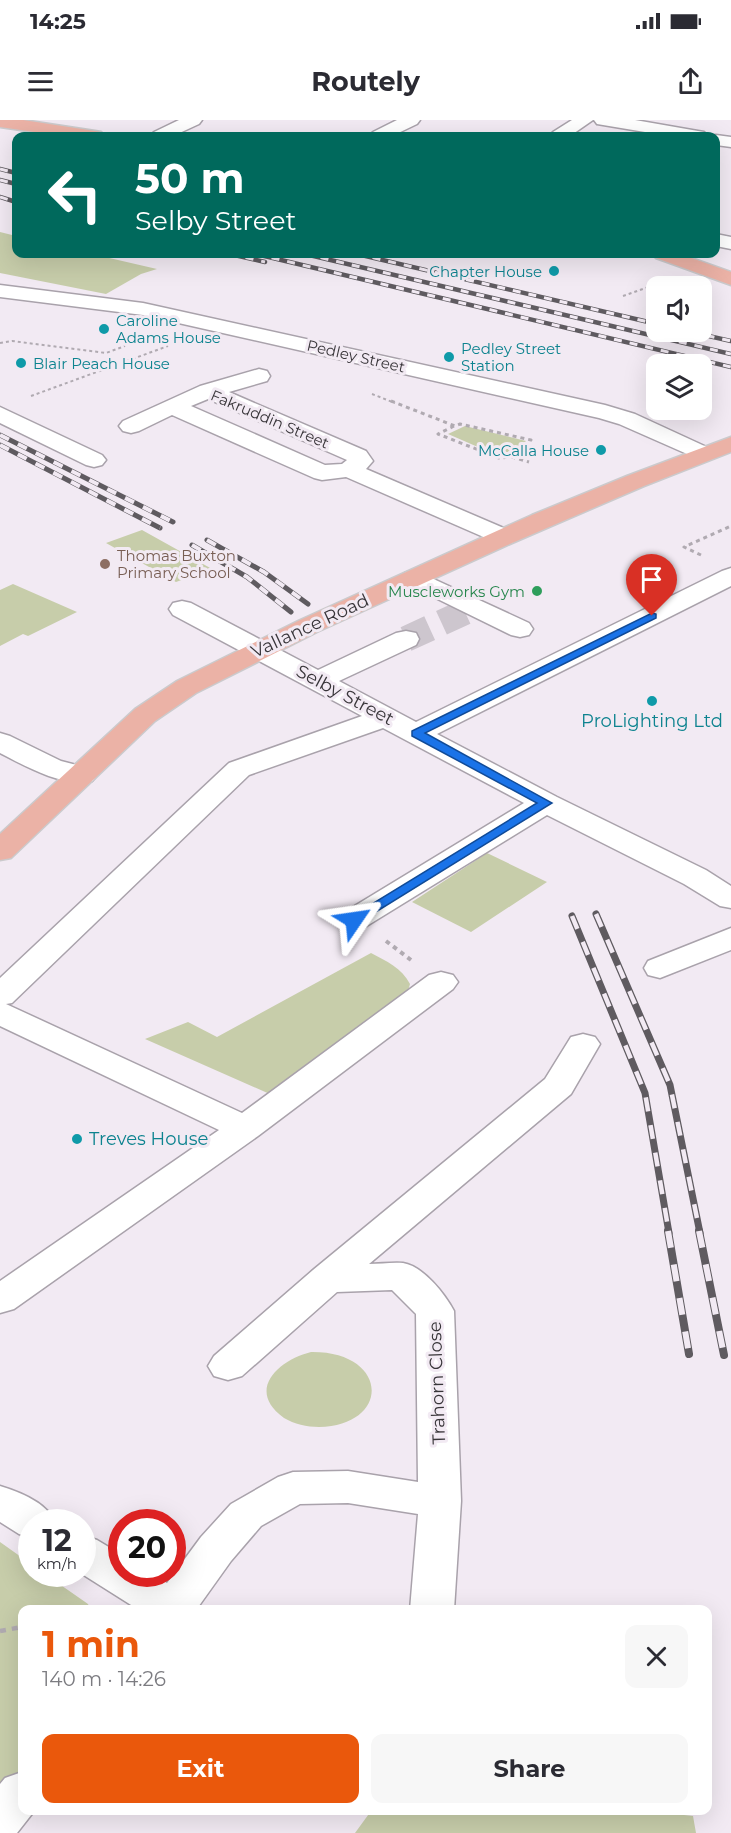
<!DOCTYPE html>
<meta charset="utf-8">
<style>
:root{--surface:#fff;--page:#f7f7f7;--text:#2b2b33;--muted:#7c7c81;--accent:#ea580c}
body{margin:0;font-family:Montserrat,sans-serif;background:var(--page);color:var(--text);height:100vh;display:flex;flex-direction:column;font-size:22px;white-space:nowrap}
*{box-sizing:border-box;margin:0}
p{font-size:20px;color:var(--muted)}
.icon{flex:none;width:33px;height:33px;fill:none;stroke:currentColor;stroke-width:2;stroke-linecap:round;stroke-linejoin:round}
.map{position:relative;flex:1;overflow:hidden}
.sheet{position:absolute;left:18px;top:1485px;width:694px;height:210px;display:flex;flex-direction:column;background:var(--surface);border-radius:12px;box-shadow:0 6px 24px #0002}
.sheet>*{flex:none}
.top-card{position:absolute;left:12px;top:12px;width:708px;height:126px;border-radius:12px;box-shadow:0 6px 24px #0002;background:#00695c;color:#fff;overflow:hidden}
.tools{position:absolute;left:646px;top:156px;display:grid;gap:12px}
.tools a{display:grid;place-items:center;width:66px;height:66px;border-radius:12px;background:var(--surface);box-shadow:0 6px 24px #0002;font-size:30px}
.speed{position:absolute;left:18px;top:1389px;display:flex;gap:12px;font-size:30px;font-weight:700;text-align:center}
.speed>*{display:grid;place-content:center;width:78px;height:78px;border-radius:50%;background:var(--surface);box-shadow:0 6px 24px #0002;line-height:1}
.speed small{font-size:15px;font-weight:400}
.speed .limit{border:9px solid #d22;background:#fff;color:#111}
.pin{position:absolute;display:grid;place-items:center;width:51px;height:51px;color:#fff;margin:-62px -26px;border-radius:50% 50% 50% 0;rotate:-45deg;box-shadow:0 0 6px #0007}
.pin .icon{rotate:45deg}
.me{position:absolute;width:66px;margin:-33px;rotate:58deg;stroke-linejoin:round;filter:drop-shadow(0 0 4px #0008)}
.turn{display:flex;align-items:center;gap:21px;height:126px;padding:0 24px;font-size:27px}
.turn .icon{width:78px;height:78px;stroke-width:2.5}
.turn b{display:block;font-size:42px;line-height:51px}
.round{display:grid;place-items:center;flex:none;width:63px;height:63px;border-radius:12px;background:var(--page)}
.overview{display:flex;align-items:center;justify-content:space-between;height:102px;padding:0 24px}
h1{font-size:36px;font-weight:700;line-height:45px;color:var(--accent)}
.primary-button{display:flex;gap:12px;margin-top:auto;padding:12px 24px}
.primary-button a{flex:1;height:69px;border-radius:12px;background:var(--accent);color:#fff;font-size:24px;font-weight:700;line-height:69px;text-align:center}
.primary-button a+a{background:var(--page);color:var(--text)}
.status{display:flex;justify-content:space-between;align-items:center;height:42px;padding:0 30px;background:var(--surface);direction:ltr}
.status svg{height:16px;fill:currentColor}
header{display:flex;justify-content:space-between;align-items:center;height:78px;padding:0 24px;background:var(--surface);font-size:27px;font-weight:700}
.map>svg:first-child{display:block}
</style>
<div class="status"><b>14:25</b><svg viewBox="0 0 49 12"><path d="M0 12V9h3v3zM5 12V6h3v6zM10 12V3h3v9zM15 12V0h3v12zM26 1h20v11H26zM47 4h2v5h-2z"/></svg></div>
<header><svg class="icon" aria-label="menu" viewBox="0 0 24 24"><path d="M4 6h16M4 12h16M4 18h16"/></svg>Routely<svg class="icon" aria-label="share" viewBox="0 0 24 24"><path d="M12 15V3M7 8l5-5 5 5M5 13v7h14v-7"/></svg></header>
<div class="map">
<svg width="731" height="1713" viewBox="0 0 731 1713">
<rect width="100%" height="100%" fill="#f2eaf3"/>
<path fill="#c7cdaa" d="M0 112 16 116V134H92L157 149 141 154 106 174 0 153Z
M465 306 526 321 511 335 494 334 448 314Z
M142 410 212 449 176 462 106 423Z
M13 464 77 492 28 516 23 514 0 526V470Z
M487 733 547 762 471 812 412 782Z
M371 833C386 841 402 848 410 864L408 871 272 975 145 919 188 902 217 917Z
M311 1232C389 1231 392 1305 319 1307 307 1307 294 1304 284 1298 245 1270 279 1240 311 1232Z
M0 1422 31 1444 32 1454H45L88 1484 90 1489 22 1490V1661L0 1688Z
M371 1691H649L693 1696 696 1713H355Z"/>
<g fill="none" stroke-linecap="round" stroke-linejoin="round">
<path stroke="#cdc6ce" stroke-width="26" stroke-dasharray="26 13" stroke-linecap="butt" d="M406 519 465 492"/>
<g stroke="#a9a2ab" stroke-width="3">
<path id="minor" d="M179 0H202L199 4 173 16H151L154 12Z
M397 0H420L417 4 392 16H370L373 12Z
M572 0H593L570 16H550L553 12Z
M594 0H635L698 11 704 12 707 16H669L597 4Z
M716 15 731 17V27L716 25V16H709Z
M716 114 731 117V129L716 126Z
M0 165 143 183 605 285 635 294 711 329 715 334 711 339 703 341 619 304 599 298 143 195 0 177Z
M259 249 267 251 270 256 267 261 229 272 366 331 373 341 366 349 513 412 517 417 513 422 504 425 495 422 346 357 322 360 314 358 172 295 139 311 131 313 123 311 119 306 123 301 200 266ZM208 279 347 340 342 344 325 345 191 286Z
M0 287 102 335 106 340 102 345 94 347 86 345 0 303Z
M731 448V466L437 614 557 677 706 750 731 766V788L720 786 684 764 547 695 365 807 354 810 343 807 338 800 343 793 524 683 383 608 249 655 12 883 6 884 242 993 429 855 441 852 453 855 458 862 453 869 258 1016 14 1189 0 1193V1161L219 1010 0 906V858L229 643 362 596 173 495 169 489 173 483 182 481 191 483 318 550 396 513 406 511 416 513 419 519 416 525 339 561 416 602 722 451Z
M414 450 529 503 533 509 529 515 520 517 511 515 405 463 401 458 405 453Z
M0 613 10 616 61 641 92 649 97 655 92 661C64 668 25 646 0 633Z
M731 808V830L660 858 648 855 644 848 648 841Z
M583 914 595 917 600 924 571 974 369 1144C380 1144 392 1142 403 1143 423 1146 445 1174 454 1191L461 1381 454 1490H410L418 1394 348 1383 300 1384 261 1406 231 1441 196 1490H139L82 1454V1415L97 1420 122 1435V1454H152L167 1463 201 1417 231 1384 278 1357 293 1352 348 1351 418 1362 416 1194 392 1170 337 1172 242 1256 228 1260 214 1256 208 1246 214 1236 313 1150 545 959 571 917Z
M0 1366C20 1372 47 1383 55 1402H32V1418L19 1414 0 1402Z
M22 1652V1690H35L17 1713H0V1664L5 1658Z"/>
</g>
<g stroke="#cbcacc" stroke-width="3">
<path id="major" d="M0 0H23L95 11 101 12 104 16H62L0 7Z
M653 134H680L731 152V165L656 138Z
M731 317V332L644 366 503 427 317 512 196 573 155 601 11 738 0 740V714L135 589 177 561 298 501 532 395 627 356Z"/>
</g>
<path stroke="#b0aab1" stroke-width="2" stroke-dasharray="3 3" stroke-linecap="butt" d="M623 176 657 164
M0 223 12 221 106 233 125 226
M372 274 395 283
M31 276 168 226"/>
<path stroke="#b0aab1" stroke-width="3" stroke-dasharray="4 4" stroke-linecap="butt" d="M391 281 455 306 460 304 531 320 524 328 545 336
M454 306 438 314 499 338 512 337 529 342
M701 435 684 427 731 406"/>
<path stroke="#b0aab1" stroke-width="4" stroke-dasharray="4.5 4.5" stroke-linecap="butt" d="M386 821 411 840"/>
<path stroke="#b0aab1" stroke-width="4.5" stroke-dasharray="6 6" stroke-linecap="butt" d="M0 1511 22 1507"/>
<use href="#minor" fill="#fff" fill-rule="evenodd"/>
<use href="#major" fill="#ebb2a6" fill-rule="evenodd"/>
<g stroke="#5f5b60" stroke-width="4.5">
<path id="rail-far3" d="M0 49 16 53
M0 60 16 64
M0 77 16 82
M230 134 265 142
M256 134 731 247
M305 134 731 234
M357 134 657 204
M691 212 731 221"/>
</g>
<g stroke="#5f5b60" stroke-width="5">
<path id="rail-far2" d="M0 315 173 402
M0 325 160 408
M207 420 264 452 308 484
M192 425 247 457 291 492"/>
</g>
<g stroke="#5f5b60" stroke-width="7">
<path id="rail-far1" d="M596 794 670 965 700 1113
M572 796 645 973 669 1113"/>
</g>
<g stroke="#5f5b60" stroke-width="8">
<path id="rail" d="M668 1111 689 1234
M699 1111 724 1235"/>
</g>
<use href="#rail-far3" stroke="#f2eaf3" stroke-width="3" stroke-dasharray="8" stroke-linecap="butt"/>
<use href="#rail-far2" stroke="#f2eaf3" stroke-width="4" stroke-dasharray="10" stroke-linecap="butt"/>
<use href="#rail-far1" stroke="#f2eaf3" stroke-width="4.5" stroke-dasharray="14" stroke-linecap="butt"/>
<use href="#rail" stroke="#f2eaf3" stroke-width="6" stroke-dasharray="17" stroke-linecap="butt"/>
</g>
<path fill="#1a73e8" stroke="#114b97" stroke-width="1.5" d="M652 493 656 494V498L425 613 552 683 358 803H349L347 800 349 798 537 683 412 616V611Z"/>
<g fill="#0f9aa8" stroke="#f2eaf3" stroke-width="2">
<circle cx="554" cy="151" r="6"/>
<circle cx="104" cy="209" r="6"/>
<circle cx="449" cy="237" r="6"/>
<circle cx="21" cy="243" r="6"/>
<circle cx="601" cy="330" r="6"/>
<circle cx="652" cy="581" r="6"/>
<circle cx="77" cy="1019" r="6"/>
</g>
<circle fill="#8d6e63" stroke="#f2eaf3" stroke-width="2" cx="105" cy="444" r="6"/>
<circle fill="#2e9e5b" stroke="#f2eaf3" stroke-width="2" cx="537" cy="471" r="6"/>
<g text-anchor="middle" dominant-baseline="central" stroke-width="6" stroke-linejoin="round" paint-order="stroke">
<g font-size="15" fill="#0d838f" stroke="#f2eaf3" text-anchor="start">
<text x="542" y="151" text-anchor="end">Chapter House</text>
<text x="116" y="200">Caroline<tspan x="116" dy="17">Adams House</tspan></text>
<text x="461" y="228">Pedley Street<tspan x="461" dy="17">Station</tspan></text>
<text x="33" y="243">Blair Peach House</text>
<text x="589" y="330" text-anchor="end">McCalla House</text>
</g>
<g font-size="15" fill="#383539" stroke="#f2eaf3">
<text transform="translate(356 236) rotate(13)">Pedley Street</text>
<text transform="translate(270 299) rotate(23)">Fakruddin Street</text>
</g>
<g font-size="15" fill="#785e54" stroke="#f2eaf3" text-anchor="start">
<text x="117" y="435">Thomas Buxton<tspan x="117" dy="17">Primary School</tspan></text>
</g>
<g font-size="15" fill="#27864d" stroke="#f2eaf3" text-anchor="end">
<text x="525" y="471">Muscleworks Gym</text>
</g>
<g font-size="18" fill="#383539" stroke="#f2eaf3">
<text transform="translate(310 506) rotate(-25)">Vallance Road</text>
<text transform="translate(345 575) rotate(28)">Selby Street</text>
<text transform="translate(437 1263) rotate(-92)">Trahorn Close</text>
</g>
<g font-size="18" fill="#0d838f" stroke="#f2eaf3">
<text x="652" y="601">ProLighting Ltd</text>
<text x="89" y="1019" text-anchor="start">Treves House</text>
</g>
</g>
</svg>
<div class="tools">
<a><svg class="icon" aria-label="sound" viewBox="0 0 24 24"><path d="M4 9h4l5-4v14l-5-4H4zM17 9q2 3 0 6"/></svg></a>
<a><svg class="icon" aria-label="layers" viewBox="0 0 24 24"><path d="M12 4l9 5-9 5-9-5zM3 14l9 5 9-5"/></svg></a>
</div>
<div class="speed"><div>12<small>km/h</small></div><div class="limit">20</div></div>
<div class="pin" style="left:652px;top:496px;background:#d93025"><svg class="icon" aria-label="arrive" viewBox="0 0 24 24"><path d="M6 21V4h12l-3 4 3 4H6"/></svg></div>
<svg class="me" style="left:354px;top:800px" viewBox="-20 -20 40 40"><path d="M0-17L14 15 0 8-14 15z" fill="#1a73e8" stroke="#fff" stroke-width="4"/></svg>
<div class="top-card">
<div class="turn"><svg class="icon" aria-label="left" viewBox="0 0 24 24"><path d="M17 20v-9H6M10 6l-5 5 5 5"/></svg><div><b>50 m</b>Selby Street</div></div>
</div>
<section class="sheet">
<div class="overview"><div><h1>1 min</h1><p>140 m · 14:26</p></div><a class="round"><svg class="icon" aria-label="close" viewBox="0 0 24 24"><path d="M6 6l12 12M18 6L6 18"/></svg></a></div>
<div class="primary-button"><a>Exit</a><a>Share</a></div>
</section>
</div>
